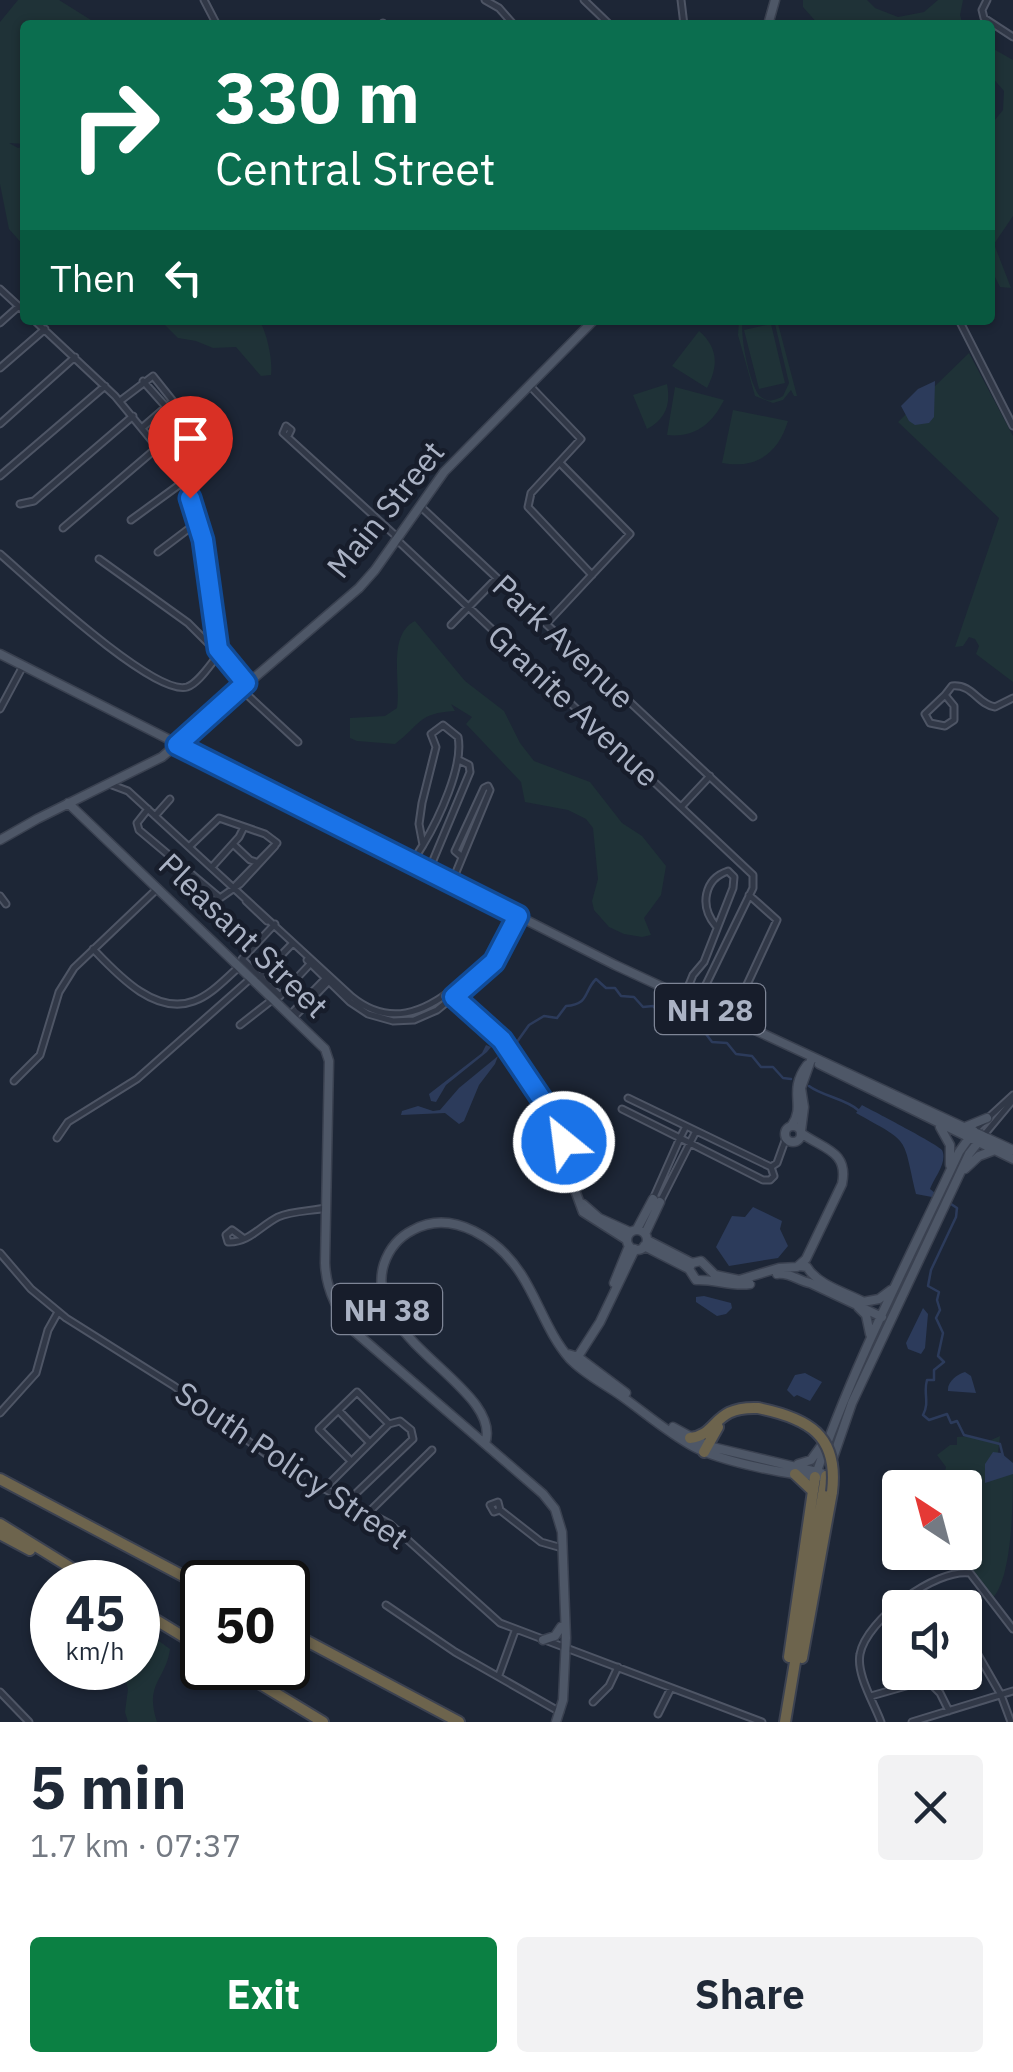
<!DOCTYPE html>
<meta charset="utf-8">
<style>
:root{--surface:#fff;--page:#f2f2f3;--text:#1f2937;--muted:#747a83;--accent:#0b8043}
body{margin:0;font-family:"IBM Plex Sans",sans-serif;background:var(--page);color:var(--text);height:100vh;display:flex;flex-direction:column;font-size:38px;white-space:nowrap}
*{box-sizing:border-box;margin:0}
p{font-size:32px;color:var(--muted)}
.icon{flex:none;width:55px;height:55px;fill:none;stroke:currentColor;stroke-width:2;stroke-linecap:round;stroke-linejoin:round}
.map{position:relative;height:1722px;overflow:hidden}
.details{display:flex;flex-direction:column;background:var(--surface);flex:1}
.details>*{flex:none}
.top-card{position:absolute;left:20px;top:20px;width:975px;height:305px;border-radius:10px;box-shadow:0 2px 8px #0004;background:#0b6e4f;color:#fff;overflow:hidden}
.needle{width:65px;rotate:324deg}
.controls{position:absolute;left:882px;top:1470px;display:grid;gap:20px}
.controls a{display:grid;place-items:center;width:100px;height:100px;border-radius:10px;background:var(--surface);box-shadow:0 2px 8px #0004;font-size:50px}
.speed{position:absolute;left:30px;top:1560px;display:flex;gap:20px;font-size:50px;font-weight:700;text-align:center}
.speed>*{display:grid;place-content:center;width:130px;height:130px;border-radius:50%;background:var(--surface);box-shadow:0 2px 8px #0004;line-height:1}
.speed small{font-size:25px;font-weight:400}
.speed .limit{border:5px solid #111;border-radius:15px;background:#fff;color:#111}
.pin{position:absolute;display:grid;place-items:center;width:85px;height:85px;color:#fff;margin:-102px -42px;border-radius:50% 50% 50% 0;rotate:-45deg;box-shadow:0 0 10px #0007}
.pin .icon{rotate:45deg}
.me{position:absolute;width:110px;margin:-55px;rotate:331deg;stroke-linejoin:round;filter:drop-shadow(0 0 8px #0008)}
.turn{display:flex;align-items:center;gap:35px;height:210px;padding:0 30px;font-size:45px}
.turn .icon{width:130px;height:130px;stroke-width:2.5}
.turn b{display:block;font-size:70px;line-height:85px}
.then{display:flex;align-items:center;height:95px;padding:0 30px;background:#0003;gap:20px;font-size:38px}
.round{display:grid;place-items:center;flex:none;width:105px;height:105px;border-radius:10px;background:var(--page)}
.headline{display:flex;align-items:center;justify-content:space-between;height:170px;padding:0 30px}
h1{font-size:60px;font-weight:700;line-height:75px}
.button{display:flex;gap:20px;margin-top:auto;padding:20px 30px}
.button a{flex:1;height:115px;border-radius:10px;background:var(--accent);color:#fff;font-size:40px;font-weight:700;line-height:115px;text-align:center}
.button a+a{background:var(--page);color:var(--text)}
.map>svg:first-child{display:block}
</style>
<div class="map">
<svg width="1013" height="1722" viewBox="0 0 1013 1722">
<rect width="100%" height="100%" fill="#1d2636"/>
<path fill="#1f3237" d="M18 0H59L99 25H25V144L9 143 18 148 25 146V247L9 229 0 184V22Z
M803 0H867L875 8 898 17 924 12 938 0H963L960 15 963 25H819L803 7Z
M990 47 1013 60V216L994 244 1011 288 1000 287 990 267V126L1003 110 1004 91 990 75Z
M160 320H259C267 332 273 361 271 375L261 376 236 347 213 348 196 341 178 338Z
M739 320H743C739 332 750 389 761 397 769 403 776 400 783 396L789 383 774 320H777L797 396H794L791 390 783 400 773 403 755 396 738 335Z
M771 324 785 383 759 389 744 330Z
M699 331C719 348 718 367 707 388L672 366Z
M969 353 1013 436V682L976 654 979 646 975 639 969 637 963 646 955 647 999 518 898 422Z
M667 384C671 404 666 419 647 429L633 395Z
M675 387 724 400C712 424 695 438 667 435Z
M733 410 788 421C778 454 756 469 722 463Z
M415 621 465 681 504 711 520 743 534 761 590 782 622 823 642 836 666 866 661 895 644 918 651 935 642 937 624 934 609 927 594 910 592 901 598 879 593 828 586 819 568 810 525 802 521 782 466 724 472 717 451 704 455 711C418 713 421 724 395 744L357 741 350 738V718L385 716 397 708C401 682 387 635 415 621Z
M972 1436 989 1441 1000 1436 998 1453 1013 1465C1013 1499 1013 1575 993 1598L968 1565 959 1568 948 1553 965 1552V1488L932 1487 928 1477 935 1473 944 1475 946 1467 937 1455 950 1445H957V1437Z
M138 1626 170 1649C166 1680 144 1683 157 1722H128L125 1712 128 1689 122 1668H138Z"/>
<path fill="#2c3b5b" d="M935 381 934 417 929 423 915 425 909 421 901 406 918 389Z
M486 1045 491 1047 487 1052 446 1085 436 1102 431 1101 429 1094 482 1053Z
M498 1056 495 1064 479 1085 464 1121 459 1124 445 1113 401 1115 402 1111 418 1106 433 1111 440 1110 459 1088Z
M862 1105C873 1111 939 1145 942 1150 948 1162 934 1178 930 1189L935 1193 932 1197 916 1194C902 1134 911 1144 856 1113Z
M753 1207 782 1221 780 1229 788 1246 778 1258 729 1266 716 1247 732 1216 745 1217Z
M704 1296 731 1303 732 1308 726 1314 717 1316 696 1302V1297Z
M923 1308 928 1314 925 1348 921 1354 908 1349 906 1343Z
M965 1372 971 1376 976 1393 948 1391C947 1382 957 1374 965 1372Z
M805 1373 822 1382 810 1401 797 1395 794 1397 787 1390 795 1375Z
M993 1452 1001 1453 1013 1463V1474L985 1483V1464Z"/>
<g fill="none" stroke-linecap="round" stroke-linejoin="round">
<path stroke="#2c3b5b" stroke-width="2.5" d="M514 1046 529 1025 544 1016 557 1018 566 1006C590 1004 583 992 596 979L606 988H615L621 996 634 997 643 1007 653 1006 663 1017 677 1018 688 1030H703L712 1042 727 1043 736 1054 752 1056 761 1067H773L783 1078 791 1079
M809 1086C822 1096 846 1099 858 1110
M951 1204 957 1208 956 1217 931 1270 928 1286 939 1292 937 1300 940 1310 936 1318 943 1333 938 1356 944 1362 934 1370V1380H927C923 1393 930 1402 923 1415L929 1420 947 1414 951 1423 957 1421 964 1435 1000 1444 1003 1456"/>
<g stroke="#4e5565" stroke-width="9">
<path id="minor" d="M204 0 217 25
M485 0 499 8 514 25
M584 0 610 25
M681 0 684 25
M987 0 982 10 984 18 1013 37
M382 25 383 23
M0 289 25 312
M34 320 115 396 176 470 201 527 217 649 246 683
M959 320 1013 426
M0 323 19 306
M0 368 45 329
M143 381 167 408
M531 387 581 439 531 493 528 507 592 575
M120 401 153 376 173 401 143 427
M0 424 75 357
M288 436 291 430 286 426 283 433 397 537
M0 476 105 386
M20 504 34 501 133 416
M421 507 753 817
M131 520 183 482
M63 528 159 446
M396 539 753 875V888L697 1003
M158 552 199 521
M0 554C28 578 154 697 187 687 199 683 211 663 219 654L188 623 99 559
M546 624 630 534 561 464
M451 625 497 578
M242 690 298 742
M945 695 954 706V720L945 726 930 723 925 714Z
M945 695 952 686C973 684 977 704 995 707L1013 698
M0 709 23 666
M112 785 128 791 352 997C389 1027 424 1013 457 986 467 978 479 971 487 961 498 947 505 929 513 913
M682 806 710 776
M148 809 137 823 139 830 220 898 240 884 275 846
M155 816 170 799
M233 844 250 860 256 862
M190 846 219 818 265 834 277 843 236 885
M413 861 423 845 419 824 422 803 436 747 431 734 443 725 458 737C464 766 438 820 423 845
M212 867 239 837 244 827
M429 870 470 772 469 765 459 760
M452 882 490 790 488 786 484 788 455 851 461 856
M0 896 6 904
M246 901 267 921
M275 924 242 959 280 996 311 963
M93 949C117 974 155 1016 194 1001 211 995 225 979 239 967
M307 960 350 1002 368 1014 393 1021 414 1020 437 1010 490 967 518 916
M260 977 293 943
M684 997 693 975 704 962 733 888 734 877 728 871C704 879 699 906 716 926
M291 1014 327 977
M294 1017 330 980
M731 1019 777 920 749 895
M240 1025 272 1000
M14 1081 40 1055 59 992 74 968 158 888
M628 1098 686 1126
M622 1109 680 1138 653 1199
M975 1130 1013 1095
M983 1136 1013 1100
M57 1138 68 1122 137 1079 250 979
M771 1167 774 1176 770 1180H763L680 1138 686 1126 771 1167 777 1163 786 1138
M660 1202 696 1131
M243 1238 232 1230 226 1235 228 1242C249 1243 260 1226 278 1217 291 1211 311 1211 326 1208
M0 1253 31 1289 66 1318 174 1386 282 1466 390 1524 500 1623 762 1722
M339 1411 369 1442
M0 1413 36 1373 48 1330 58 1312
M324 1489 389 1424 357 1392 319 1429 350 1460
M348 1501 413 1439 411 1430 400 1421 389 1424
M500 1510 494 1512 490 1505 498 1502 500 1510 541 1542 562 1548
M370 1511 432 1450
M386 1605 455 1652 560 1712
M965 1632 1001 1695 1011 1722
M499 1675 515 1631
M0 1692 29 1722
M871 1696 927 1680 940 1693 949 1711
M593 1702 609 1686 618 1667
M658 1714 671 1688
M881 1722C874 1703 856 1674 860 1654 866 1620 936 1568 970 1573L1013 1629
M912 1722 1013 1691"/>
</g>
<g stroke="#3a4150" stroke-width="11">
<path id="major" d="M768 25 775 0
M0 654 615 965 1013 1150
M68 803 325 1049 329 1061 325 1263C326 1290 337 1312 355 1332L543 1494 555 1509 562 1532 566 1638 563 1700 556 1722
M0 840 37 819 162 757 359 588 375 570 444 472 594 320
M450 993 498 1036 513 1057
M445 996 498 1045 549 1119 583 1212 627 1240
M819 1064 1013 1159
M792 1125C806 1104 787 1092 807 1065
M785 1134a8 8 0 1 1 16 0a8 8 0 1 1-16 0Z
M940 1127 950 1145V1165
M965 1127 987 1118
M801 1131 804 1107 801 1088 812 1057
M965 1169 979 1156 995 1150
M583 1204 599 1218 630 1232
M637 1229 653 1199
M627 1240a10 10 0 1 1 20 0a10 10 0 1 1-20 0Z
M645 1234 660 1202
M647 1240 692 1263
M644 1246 689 1269 696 1280C715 1279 731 1287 750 1284
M800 1266 807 1267C818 1285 844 1292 862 1301
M689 1269 692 1263 701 1261 715 1275 739 1280 779 1268 797 1267 806 1259 842 1184C849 1151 823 1149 801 1133
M777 1274C789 1272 799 1281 810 1283L882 1317
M614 1283 629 1246
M863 1302 879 1299 891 1290
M858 1307 866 1315 870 1334
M568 1354 578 1357 626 1393
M577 1358 600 1322 635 1249
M673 1427 708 1446 821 1473
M485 1444C505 1388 360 1339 384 1264 389 1249 399 1237 413 1230 453 1208 499 1240 521 1274 539 1302 548 1334 570 1359 583 1373 604 1384 620 1395 644 1412 668 1433 694 1447 720 1461 797 1478 826 1476
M832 1461 852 1403 969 1154 983 1136
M798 1464 811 1460 821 1446
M815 1477C853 1365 909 1259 959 1152L974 1131
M543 1640 555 1636 561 1627"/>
</g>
<g stroke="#3c4251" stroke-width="14">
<path id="highway" d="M690 1438C719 1435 712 1406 758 1408
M704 1452 718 1427
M795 1474 813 1491
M0 1479 202 1586
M0 1524 94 1582
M0 1534 30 1550
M138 1609 202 1648
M288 1631 459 1722
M789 1657 815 1477
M802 1658 832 1492
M234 1668 323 1722
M785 1722 826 1476"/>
</g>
<use href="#minor" stroke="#313847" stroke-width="5"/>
<use href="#major" stroke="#4e5767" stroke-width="8"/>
<use href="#highway" stroke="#6d644d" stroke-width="10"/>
<g stroke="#3c4251" stroke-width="14" stroke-linecap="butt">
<path id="highway-bridge" d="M758 1408C808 1418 839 1435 832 1492"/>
</g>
<use href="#highway-bridge" stroke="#6d644d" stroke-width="10"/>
</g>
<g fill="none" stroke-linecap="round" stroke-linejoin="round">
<g stroke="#114b97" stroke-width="25">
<path id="route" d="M190 498 203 540 218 649 246 683 177 745 518 916 494 962 454 997 502 1040 549 1110 564 1142"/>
</g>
<use href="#route" stroke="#1a73e8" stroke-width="18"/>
</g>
<g text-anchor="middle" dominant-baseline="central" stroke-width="9" stroke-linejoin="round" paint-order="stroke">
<g fill="#171d2b" stroke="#7e8596" stroke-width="2.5">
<rect x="655" y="984" width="110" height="50" rx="8"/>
<rect x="332" y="1284" width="110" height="50" rx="8"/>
</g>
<g font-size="30" font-weight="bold" fill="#aab2c4">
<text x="710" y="1009">NH 28</text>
<text x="387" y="1309">NH 38</text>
</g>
<g font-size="32" fill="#aab2c4" stroke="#171d2b">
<text transform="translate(385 509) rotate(-51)">Main Street</text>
<text transform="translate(564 641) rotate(43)">Park Avenue</text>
<text transform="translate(574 705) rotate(43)">Granite Avenue</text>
<text transform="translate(244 935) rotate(44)">Pleasant Street</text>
<text transform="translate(292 1465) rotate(34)">South Policy Street</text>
</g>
</g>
</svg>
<div class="controls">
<a><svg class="needle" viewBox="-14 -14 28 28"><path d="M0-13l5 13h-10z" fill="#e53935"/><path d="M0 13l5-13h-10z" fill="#747a83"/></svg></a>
<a><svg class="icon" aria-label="sound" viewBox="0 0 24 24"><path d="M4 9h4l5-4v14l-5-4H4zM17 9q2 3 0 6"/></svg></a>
</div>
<div class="speed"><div>45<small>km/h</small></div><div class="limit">50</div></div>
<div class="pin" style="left:190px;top:498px;background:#d93025"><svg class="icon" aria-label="arrive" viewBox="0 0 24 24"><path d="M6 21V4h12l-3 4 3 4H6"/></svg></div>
<svg class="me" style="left:564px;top:1142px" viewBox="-20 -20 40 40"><circle r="17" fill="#1a73e8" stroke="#fff" stroke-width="3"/><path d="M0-11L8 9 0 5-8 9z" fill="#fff"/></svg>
<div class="top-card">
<div class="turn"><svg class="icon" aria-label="right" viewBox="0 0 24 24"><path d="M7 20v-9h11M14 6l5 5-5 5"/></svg><div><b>330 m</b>Central Street</div></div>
<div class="then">Then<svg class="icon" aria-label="left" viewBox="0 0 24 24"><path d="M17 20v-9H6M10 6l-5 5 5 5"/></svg></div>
</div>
</div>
<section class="details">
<div class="headline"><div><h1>5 min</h1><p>1.7 km · 07:37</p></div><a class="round"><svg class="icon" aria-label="close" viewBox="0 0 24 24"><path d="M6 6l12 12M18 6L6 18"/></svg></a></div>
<div class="button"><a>Exit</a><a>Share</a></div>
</section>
